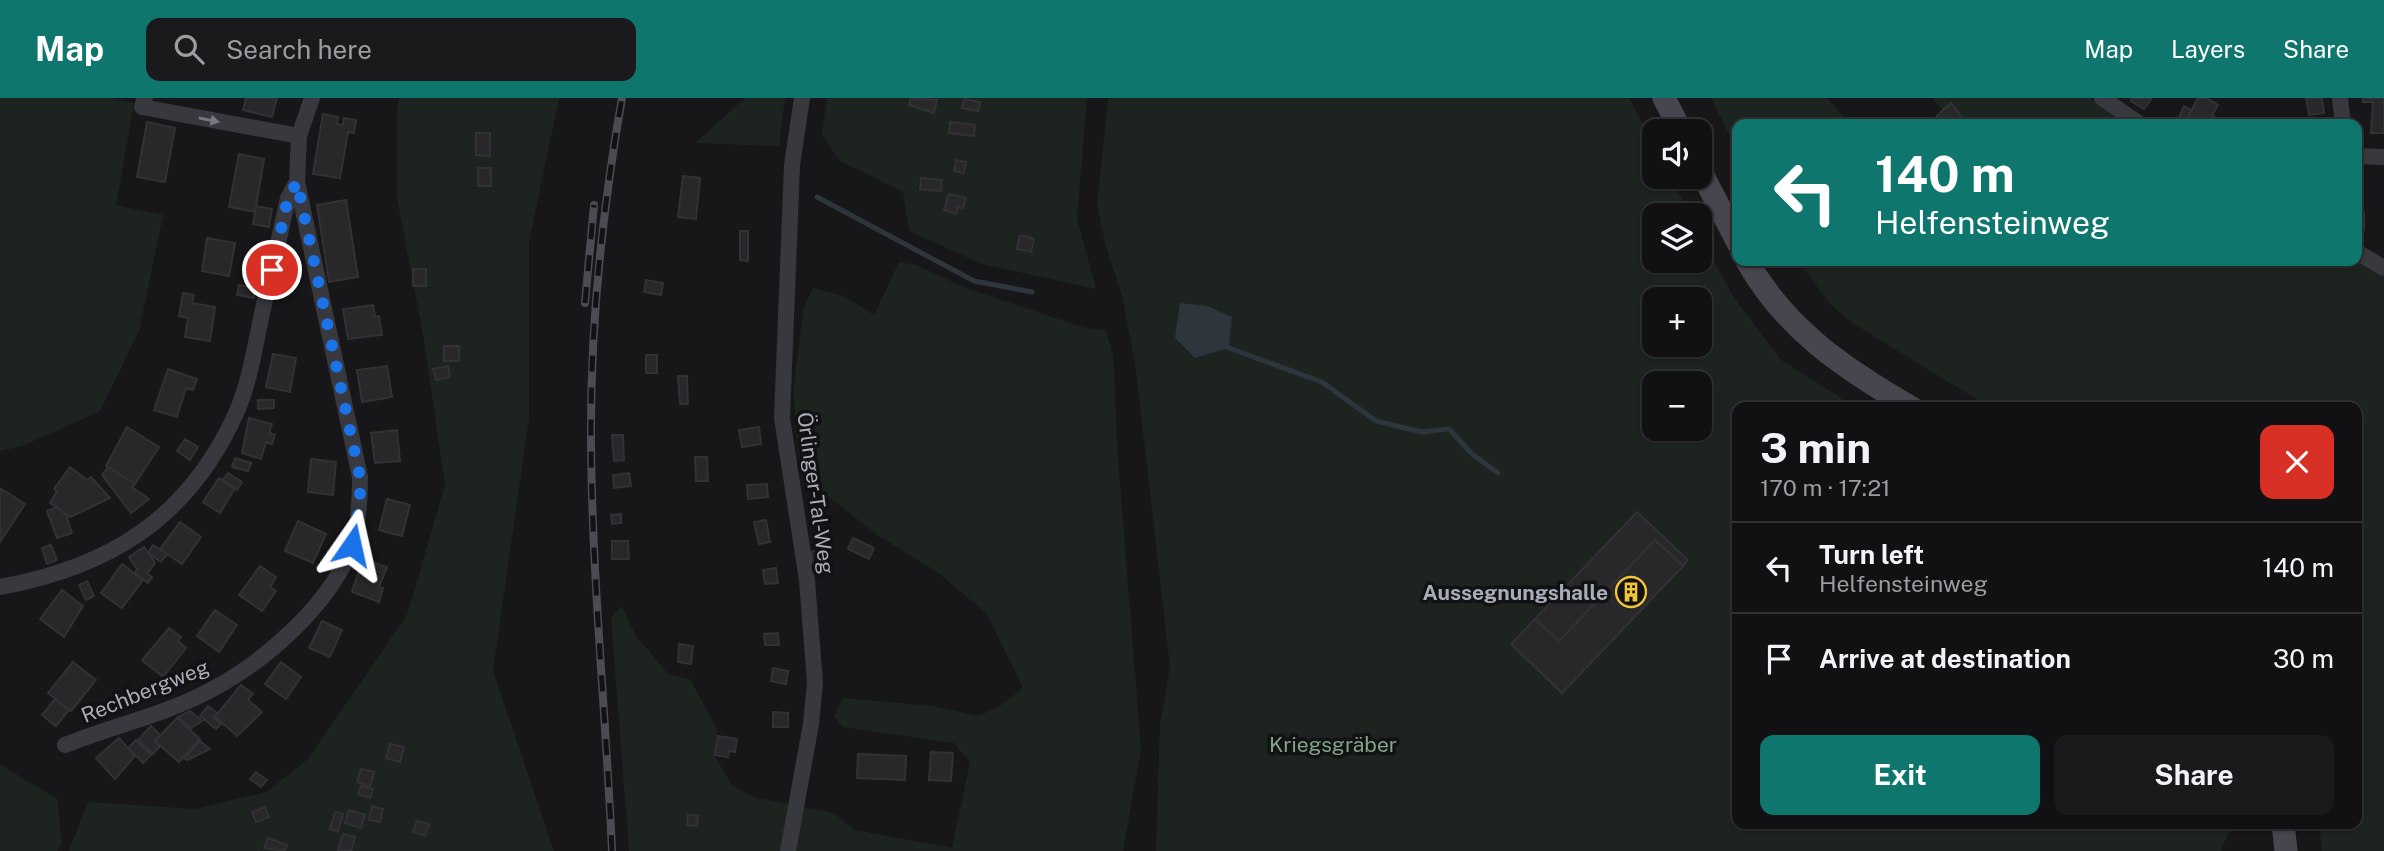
<!DOCTYPE html>
<meta charset="utf-8">
<style>
:root{--surface:#111113;--page:#1a1a1c;--text:#f1f3f6;--muted:#9c9da0;--line:#303133;--accent:#0f766e}
body{margin:0;font-family:"Public Sans",sans-serif;background:var(--page);color:var(--text);height:100vh;display:flex;flex-direction:column;font-size:26px;white-space:nowrap}
*{box-sizing:border-box;margin:0}
p{font-size:23px;color:var(--muted)}
.icon{flex:none;width:38px;height:38px;fill:none;stroke:currentColor;stroke-width:2;stroke-linecap:round;stroke-linejoin:round}
.map{position:relative;flex:1;overflow:hidden}
.side{position:absolute;left:1732px;top:304px;width:630px;height:427px;display:flex;flex-direction:column;background:var(--surface);border-radius:14px;box-shadow:0 2px 5px #0004,0 0 0 2px var(--line)}
.side>*{flex:none}
.hud{position:absolute;left:1732px;top:21px;width:630px;height:147px;border-radius:14px;box-shadow:0 2px 5px #0004,0 0 0 2px var(--line);background:#0f766e;color:#fff;overflow:hidden}
.buttons{position:absolute;left:1642px;top:21px;display:grid;gap:14px}
.buttons a{display:grid;place-items:center;width:70px;height:70px;border-radius:14px;background:var(--surface);box-shadow:0 2px 5px #0004,0 0 0 2px var(--line);font-size:35px}
.pin{position:absolute;display:grid;place-items:center;width:60px;height:60px;color:#fff;margin:-30px;border:4px solid #fff;border-radius:50%;box-shadow:0 2px 7px #0007}
.me{position:absolute;width:77px;margin:-38px;rotate:11deg;stroke-linejoin:round;filter:drop-shadow(0 0 5px #0008)}
.turn{display:flex;align-items:center;gap:24px;height:147px;padding:0 28px;font-size:32px}
.turn .icon{width:91px;height:91px;stroke-width:2.5}
.turn b{display:block;font-size:49px;line-height:60px}
.round{display:grid;place-items:center;flex:none;width:74px;height:74px;border-radius:14px;background:var(--page)}
.headline{display:flex;align-items:center;justify-content:space-between;height:119px;padding:0 28px}
h1{font-size:42px;font-weight:700;line-height:52px}
.primary-button{display:flex;gap:14px;margin-top:auto;padding:14px 28px}
.primary-button a{flex:1;height:80px;border-radius:14px;background:var(--accent);color:#fff;font-size:28px;font-weight:700;line-height:80px;text-align:center}
.primary-button a+a{background:var(--page);color:var(--text)}
ul{padding:0;list-style:none}
li{display:flex;align-items:center;gap:21px;height:91px;padding:0 28px;border-top:2px solid var(--line)}
li div{flex:1}
li b{display:block;font-size:26px}
li em{font-style:normal}
header{display:flex;align-items:center;gap:42px;box-sizing:border-box;height:98px;padding:0 35px;background:var(--accent);color:#fff}
header strong{font-size:33px}
nav{display:flex;gap:38px;margin-inline-start:auto;font-size:24px}
.search{width:490px;height:63px;background:var(--page);display:flex;align-items:center;gap:18px;box-sizing:border-box;padding:0 24px;border-radius:14px;color:var(--muted);font-size:26px}
.map>svg:first-child{display:block}
</style>
<header>
<strong>Map</strong>
<div class="search"><svg class="icon" aria-label="search" viewBox="0 0 24 24"><circle cx="10" cy="10" r="6"/><path d="M15 15l6 6"/></svg>Search here</div>
<nav><a>Map</a><a>Layers</a><a>Share</a></nav>
</header>
<div class="map">
<svg width="2384" height="753" viewBox="0 0 2384 753">
<rect width="100%" height="100%" fill="#171719"/>
<path fill="#1d241f" fill-rule="evenodd" d="M0 0H111L134 5 116 107 163 117 139 233 100 313 22 348 0 353Z
M400 0H559L529 144V320L493 573 554 753H69L88 704 195 711 266 694 308 661 407 517 445 387 423 236 397 100V9Z
M745 0H785L779 48 695 45Z
M827 0H1087L1077 121 1096 191 982 166 909 133 903 94 840 63 822 37Z
M1108 0H1629L1654 47V79H1670L1690 117H1654V163H1699V135L1734 200 1781 262 1857 310H1738V726H2232L2221 753H1156L1160 627 1170 569 1135 264 1122 197 1106 149 1097 106ZM1654 201H1699V247H1654ZM1654 285H1699V331H1654Z
M1711 0H1827L1849 26H1738V54Z
M1932 0H2090L2128 26H1967L1951 5 1943 12Z
M2357 162 2384 178V753H2322L2319 726H2357V310H1991L1854 226 1830 206 1798 163Z
M899 164 916 167 966 190 1085 230 1106 232 1113 258 1118 361 1141 651 1123 753H629L611 520 622 508 636 538 669 577 690 581 717 631 715 658 732 687 757 700 833 715 855 732 952 750 970 664 954 645 843 629 834 618 843 600 933 608 979 618 1001 607 1023 590 987 516 940 476 879 438 810 385 798 353 793 293 804 210 813 190 844 198 874 217Z
M0 666 57 701 62 745 57 753H0Z"/>
<path fill="#2d353d" d="M1180 205 1207 208 1232 219 1229 250 1195 260 1175 240Z"/>
<g fill="none" stroke-linecap="round" stroke-linejoin="round">
<path stroke="#2d353d" stroke-width="5" d="M817 99 974 183 1032 194
M1229 250 1322 284 1376 323 1422 334 1449 331 1472 356 1498 375"/>
</g>
<path fill="#28272a" stroke="#323135" stroke-width="2" d="M246 0H277L272 19 243 12Z
M911 0 937 2 934 15 909 7Z
M2132 0H2152L2144 11 2131 3Z
M2198 0H2206L2218 7 2212 17 2222 26H2184Z
M2306 0H2322L2324 15 2309 17Z
M2363 0H2384V35H2371L2373 4H2363Z
M964 1 980 4 978 13 962 10Z
M1951 5 1967 26H1929L1943 12Z
M2184 8 2191 12 2184 26H2176Z
M323 16 338 19 337 26 343 27 344 20 356 22 354 35 348 34 340 80 313 76Z
M147 24 175 30 165 84 137 79Z
M950 24 975 27 974 38 949 35Z
M476 35H490V58L476 57Z
M239 56 264 61 255 114 229 109Z
M956 62 966 64 964 75 954 73Z
M478 70H491V88H478Z
M683 78 700 80 696 121 678 119Z
M921 80 942 82 941 93 920 91Z
M949 96 966 100 963 110 958 109 956 116 944 112Z
M346 102 358 179 329 184 317 107Z
M256 108 272 111 269 129 253 126Z
M740 133H748V163L740 162Z
M1020 137 1034 141 1031 154 1017 151Z
M207 140 235 145 229 178 202 173Z
M413 171H426V188H413Z
M646 182 663 185 661 197 644 194Z
M239 187 255 190 254 200 237 197Z
M183 195 194 197 192 205 215 209 210 243 185 239 188 220 179 218Z
M373 207 375 219 379 218 382 237 348 241 343 211Z
M444 248H459V263H444Z
M273 256 296 260 290 294 266 289Z
M646 257H657V275H646Z
M387 268 392 299 362 304 357 272Z
M448 268 450 279 436 282 433 271Z
M168 271 197 281 193 292 186 290 177 319 154 312Z
M678 278H687L688 306H680Z
M258 302H274V310L258 311Z
M249 320 272 326 269 335 275 337 272 346 266 344 261 361 242 355Z
M127 329 159 349 135 386 106 368Z
M759 329 761 346 742 349 739 332Z
M397 332 400 363 375 365 371 335Z
M612 337H623L624 362 614 363Z
M185 341 198 349 190 362 177 353Z
M695 359H707L708 383H696Z
M235 360 251 365 248 373 232 369Z
M311 361 336 364 333 397 308 394Z
M70 369 87 382 91 379 110 400 70 419 50 405 57 393 54 391Z
M108 369 135 386 132 389 149 401 131 415 102 377Z
M228 375 242 384 237 392 223 382Z
M629 375 631 388 614 390 613 377Z
M219 380 235 390 220 415 203 404Z
M767 386 768 399 748 401 747 387Z
M0 390 25 406 0 444Z
M387 401 410 407 402 438 379 432Z
M57 409 66 417 72 435 57 440 47 413Z
M1637 414 1688 462 1683 468 1655 442 1559 543 1535 521Z
M621 416V425L612 426 611 417Z
M766 422 770 444 759 446 754 424Z
M298 423 326 436 313 465 285 453Z
M180 424 201 439 182 466 160 451Z
M853 440 874 450 869 461 848 451Z
M1655 442 1683 468 1562 595 1511 546 1535 521 1559 543Z
M612 443H628L629 461H612Z
M51 447 57 462 47 466 42 450Z
M153 447 167 456 161 464 148 455Z
M144 449 155 465 147 476 152 479 148 485 135 475 137 471 129 459Z
M825 450 829 466 814 469 811 454Z
M363 461 387 469 379 489 383 490 379 504 352 494Z
M122 466 143 482 122 510 101 495Z
M260 468 276 479 270 489 276 493 262 513 239 497Z
M776 470 778 485 765 486 763 472Z
M87 483 94 498 86 502 79 487Z
M62 492 83 508 64 539 40 521Z
M215 512 237 527 219 554 197 538Z
M322 523 342 532 330 559 309 550Z
M169 530 181 539 178 543 186 550 163 579 142 562Z
M778 535 779 547H765L764 536Z
M679 546 693 548 691 566 678 564Z
M73 564 96 582 71 613 48 595Z
M281 564 301 579 286 601 265 586Z
M773 570 788 573 786 586 771 583Z
M241 587 253 596 248 602 262 614 237 638 215 619Z
M55 601 69 612 56 628 42 617Z
M208 608 217 615 213 619 221 626 216 631 200 618Z
M190 613 202 623 191 630 178 619Z
M773 614 788 615V629H773Z
M177 620 200 641 179 664 155 643Z
M151 628 160 637 154 643 160 648 153 656 138 642Z
M718 638 737 641 735 654 729 653 728 659 715 657Z
M119 640 135 658 115 681 96 660Z
M136 642 151 657 143 665 128 650Z
M200 643 210 651 187 662 184 660Z
M390 646 404 649 400 664 386 660Z
M931 654 953 655 951 683 929 682Z
M858 656 906 658 905 682 857 680Z
M361 671 374 674 370 688 357 684Z
M256 674 267 682 261 689 250 681Z
M361 688 373 691 370 700 358 696Z
M372 708 383 711 380 724 369 722Z
M265 709 269 719 256 724 252 714Z
M349 712 365 717 361 730 345 725Z
M335 714 343 716 338 733 330 731Z
M688 717 698 718 697 728 687 727Z
M417 723 429 726 425 738 413 734Z
M343 736 355 739 351 753H338Z
M268 740 287 747 284 753 264 750Z"/>
<g fill="none" stroke-linecap="round" stroke-linejoin="round">
<path stroke="#38393e" stroke-width="16" d="M145 0 142 9 299 38
M2102 0 2140 26
M2340 0 2343 26
M2357 58 2384 59
M2357 116V131
M2357 154 2384 170
M0 489C111 469 190 419 237 313 249 285 254 254 260 225 269 183 279 142 288 100L297 84
M65 647C112 628 164 617 209 593 263 565 332 506 352 447 359 425 360 401 360 379L297 84 299 38 312 0
M788 753 811 626 815 585 807 482 782 320 792 67 802 0"/>
<path stroke="#46474e" stroke-width="23" d="M1664 0 1681 33
M1699 70 1738 145
M1747 163C1786 232 1845 271 1912 310
M2283 726 2286 753"/>
<g stroke="#4b4c53" stroke-width="8">
<path id="rail" d="M585 205 594 107
M612 753C606 617 592 481 591 344 590 228 602 114 622 0"/>
</g>
<use href="#rail" stroke="#121214" stroke-width="5" stroke-dasharray="16" stroke-linecap="butt"/>
</g>
<defs><path id="oneway-solid" d="M-6-.8H1V-3.2L6.5 0L1 3.2V.8H-6Z" transform="scale(1.75)"/></defs>
<use fill="#767982" href="#oneway-solid" transform="translate(209 22) rotate(11)"/>
<g fill="none" stroke-linecap="round" stroke-linejoin="round">
<path stroke="#1a73e8" stroke-width="12" stroke-dasharray="0 21.6" d="M272 172 288 100 297 84 360 379V404L352 447"/>
</g>
<defs>
<g id="building-ring" transform="scale(1.575)"><circle r="9.5" fill="#121214" stroke="#f1c537" stroke-width="1.5"/><path d="M-4-6H4V6H1V3H-1V6H-4ZM-2.5-4.3h1.7v1.8h-1.7ZM.8-4.3h1.7v1.8H.8ZM-2.5-1h1.7V.8h-1.7ZM.8-1h1.7V.8H.8Z" fill="#f1c537"/></g>
</defs>
<g fill-rule="evenodd">
<use href="#building-ring" x="1631" y="494"/>
</g>
<g text-anchor="middle" dominant-baseline="central" stroke-width="7" stroke-linejoin="round" paint-order="stroke">
<g font-size="21" fill="#a9adb9" stroke="#121214">
<text transform="translate(816 395) rotate(82)">Örlinger-Tal-Weg</text>
<text transform="translate(145 593) rotate(-22)">Rechbergweg</text>
</g>
<g font-size="21" font-weight="bold" fill="#a9adb9" stroke="#121214" text-anchor="end">
<text x="1608" y="494">Aussegnungshalle</text>
</g>
<g font-size="21" fill="#81a486" stroke="#121214">
<text x="1333" y="646">Kriegsgräber</text>
</g>
</g>
</svg>
<div class="buttons">
<a><svg class="icon" aria-label="sound" viewBox="0 0 24 24"><path d="M4 9h4l5-4v14l-5-4H4zM17 9q2 3 0 6"/></svg></a>
<a><svg class="icon" aria-label="layers" viewBox="0 0 24 24"><path d="M12 4l9 5-9 5-9-5zM3 14l9 5 9-5"/></svg></a>
<a>+</a>
<a>−</a>
</div>
<div class="pin" style="left:272px;top:172px;background:#d93025"><svg class="icon" aria-label="arrive" viewBox="0 0 24 24"><path d="M6 21V4h12l-3 4 3 4H6"/></svg></div>
<svg class="me" style="left:352px;top:447px" viewBox="-20 -20 40 40"><path d="M0-17L14 15 0 8-14 15z" fill="#1a73e8" stroke="#fff" stroke-width="4"/></svg>
<div class="hud">
<div class="turn"><svg class="icon" aria-label="left" viewBox="0 0 24 24"><path d="M17 20v-9H6M10 6l-5 5 5 5"/></svg><div><b>140 m</b>Helfensteinweg</div></div>
</div>
<section class="side">
<div class="headline"><div><h1>3 min</h1><p>170 m · 17:21</p></div><a class="round" style="background:#d93025;color:#fff"><svg class="icon" aria-label="close" viewBox="0 0 24 24"><path d="M6 6l12 12M18 6L6 18"/></svg></a></div>
<ul>
<li><svg class="icon" aria-label="left" viewBox="0 0 24 24"><path d="M17 20v-9H6M10 6l-5 5 5 5"/></svg><div><b>Turn left</b><p>Helfensteinweg</p></div><em>140 m</em></li>
<li><svg class="icon" aria-label="arrive" viewBox="0 0 24 24"><path d="M6 21V4h12l-3 4 3 4H6"/></svg><div><b>Arrive at destination</b></div><em>30 m</em></li>
</ul>
<div class="primary-button"><a>Exit</a><a>Share</a></div>
</section>
</div>
